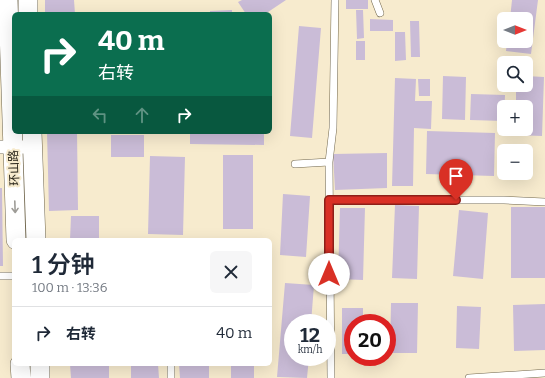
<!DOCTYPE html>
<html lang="zh">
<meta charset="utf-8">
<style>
:root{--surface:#fff;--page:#f6f6f7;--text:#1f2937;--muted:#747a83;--line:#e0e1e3}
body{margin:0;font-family:Bitter,"Noto Sans SC",serif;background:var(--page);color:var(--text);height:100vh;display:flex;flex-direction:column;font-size:15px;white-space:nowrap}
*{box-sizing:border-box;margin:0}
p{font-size:13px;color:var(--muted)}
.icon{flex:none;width:22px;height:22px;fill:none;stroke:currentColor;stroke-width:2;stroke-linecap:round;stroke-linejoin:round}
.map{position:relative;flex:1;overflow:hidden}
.details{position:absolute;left:12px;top:238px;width:260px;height:128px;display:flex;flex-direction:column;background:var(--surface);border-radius:6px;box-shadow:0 4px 16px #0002}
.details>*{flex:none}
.banner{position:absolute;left:12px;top:12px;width:260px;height:122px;border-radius:6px;box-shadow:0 4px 16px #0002;background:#0b6e4f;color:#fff;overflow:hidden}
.needle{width:26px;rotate:90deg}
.fabs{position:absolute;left:497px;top:12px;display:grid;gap:8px}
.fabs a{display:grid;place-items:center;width:36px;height:36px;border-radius:6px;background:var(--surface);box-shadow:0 4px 16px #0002;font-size:20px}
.speed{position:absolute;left:284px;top:314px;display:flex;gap:8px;font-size:20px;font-weight:700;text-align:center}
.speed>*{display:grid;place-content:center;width:52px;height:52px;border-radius:50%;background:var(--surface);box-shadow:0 4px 16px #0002;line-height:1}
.speed small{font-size:10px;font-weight:400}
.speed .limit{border:6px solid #d22;background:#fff;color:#111}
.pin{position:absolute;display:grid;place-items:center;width:34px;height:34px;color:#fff;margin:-41px -17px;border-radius:50% 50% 50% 0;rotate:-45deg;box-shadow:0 0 4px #0007}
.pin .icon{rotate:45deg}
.me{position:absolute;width:44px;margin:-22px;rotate:0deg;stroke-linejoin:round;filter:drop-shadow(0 0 3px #0008)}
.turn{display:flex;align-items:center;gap:14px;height:84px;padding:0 20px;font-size:18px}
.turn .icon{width:52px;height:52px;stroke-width:2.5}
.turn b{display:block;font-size:28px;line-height:34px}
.lanes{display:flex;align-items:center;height:38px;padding:0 20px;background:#0003;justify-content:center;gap:20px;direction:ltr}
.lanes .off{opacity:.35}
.round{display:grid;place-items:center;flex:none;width:42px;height:42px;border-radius:6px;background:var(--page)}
.head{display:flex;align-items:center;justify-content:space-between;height:68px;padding:0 20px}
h1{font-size:24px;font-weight:600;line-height:30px}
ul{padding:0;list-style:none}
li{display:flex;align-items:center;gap:12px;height:52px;padding:0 20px;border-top:1px solid var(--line)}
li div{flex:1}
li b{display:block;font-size:15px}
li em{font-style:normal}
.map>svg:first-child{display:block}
</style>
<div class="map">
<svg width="545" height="378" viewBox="0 0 545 378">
<rect width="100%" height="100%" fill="#f7ebce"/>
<path fill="#cabcd7" d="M45 0H74L75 14H45Z
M242 0H286L265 14H246L238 2Z
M346 0H368V9H346Z
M512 0H538L531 54 506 51 507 41H526V19H510Z
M232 10V14H210V11Z
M356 10H363L364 38 357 39Z
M370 19 393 20V31H370Z
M410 21H419L420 57H411Z
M299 26 321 28 312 138 290 136Z
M395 32H405L406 60 395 61Z
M356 41H365V60H356Z
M443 76 466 77 465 120 442 119Z
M526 76 544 77 542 136 515 135V129H526V107H516V85H526Z
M395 78 416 79 415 101H432L431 129 414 128 413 186H392Z
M418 79H430V96H419Z
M471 94 505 95 504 121 470 120Z
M427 131 495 133 494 176 426 174Z
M47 132H77L78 210 49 211Z
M190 132H264V145L190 144Z
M111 135H144V157H111Z
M387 153V188L335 190 333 154Z
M223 155H253V229H223Z
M150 156 185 157 183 235 148 234Z
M0 188H2L3 266H0Z
M283 194 310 196 306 257 280 255Z
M395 205 419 206 417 279 392 278Z
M511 207H545V278H511Z
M340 208H365L363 280 338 279Z
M459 210 488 213 483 279 453 276Z
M71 216H99V240H70Z
M285 283 314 285 311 323H293V357H309L307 378 277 377Z
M391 303H418L417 353H390Z
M545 304V350L514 351 513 305Z
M457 306 481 307 479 349 456 348Z
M342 308H363V323H353V354H342Z
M70 364H109V378H71Z
M131 364H158L159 378H131Z
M179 364H209V378H180Z
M231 364H254V378H231Z"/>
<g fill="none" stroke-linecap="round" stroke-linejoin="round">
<g stroke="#70664c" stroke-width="8">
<path id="service" d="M375 0 380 13
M329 162 331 378
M295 164 329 162 333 128 335 0
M329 200H504L545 202
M0 276H14
M171 364V378
M469 378 545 373"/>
</g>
<g stroke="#70664c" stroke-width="14">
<path id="minor" d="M0 147H33"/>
</g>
<g stroke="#70664c" stroke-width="20">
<path id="secondary" d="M8 0 16 240
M28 0V14
M32 132 36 240
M20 364 21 378
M40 364V378"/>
</g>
<use href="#service" stroke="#fff" stroke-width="7"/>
<use href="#minor" stroke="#fff" stroke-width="13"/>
<use href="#secondary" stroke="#fff" stroke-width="19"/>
</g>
<defs><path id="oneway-shaft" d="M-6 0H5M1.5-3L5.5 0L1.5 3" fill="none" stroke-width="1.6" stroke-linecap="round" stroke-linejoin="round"/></defs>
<use stroke="#9e9c97" href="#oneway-shaft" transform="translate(15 207) rotate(88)"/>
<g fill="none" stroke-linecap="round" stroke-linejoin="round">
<g stroke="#8d1f18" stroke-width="10">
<path id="route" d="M329 274V200H456"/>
</g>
<use href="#route" stroke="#d93025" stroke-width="7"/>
</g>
<g text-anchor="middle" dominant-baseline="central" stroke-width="4" stroke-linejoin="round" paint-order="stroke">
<g font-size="12" fill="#272318" stroke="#f7ebce">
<text transform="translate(14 168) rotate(-92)">环山路</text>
</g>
</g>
</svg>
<div class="fabs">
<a><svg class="needle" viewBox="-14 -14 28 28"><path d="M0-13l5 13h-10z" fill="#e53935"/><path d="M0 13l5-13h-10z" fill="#747a83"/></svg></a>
<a><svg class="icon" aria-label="search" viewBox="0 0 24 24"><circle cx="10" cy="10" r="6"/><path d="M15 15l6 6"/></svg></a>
<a>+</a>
<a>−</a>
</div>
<div class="speed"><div>12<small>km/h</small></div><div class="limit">20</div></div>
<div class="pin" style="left:456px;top:200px;background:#d93025"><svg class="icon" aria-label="arrive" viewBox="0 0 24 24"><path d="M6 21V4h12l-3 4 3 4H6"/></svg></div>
<svg class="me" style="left:329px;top:274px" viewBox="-20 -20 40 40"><circle r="19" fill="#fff"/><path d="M0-13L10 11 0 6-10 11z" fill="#d93025"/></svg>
<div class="banner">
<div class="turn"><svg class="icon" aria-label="right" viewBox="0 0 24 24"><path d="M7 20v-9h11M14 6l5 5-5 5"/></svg><div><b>40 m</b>右转</div></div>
<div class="lanes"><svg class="icon off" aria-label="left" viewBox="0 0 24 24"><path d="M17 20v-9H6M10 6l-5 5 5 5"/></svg><svg class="icon off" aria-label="ahead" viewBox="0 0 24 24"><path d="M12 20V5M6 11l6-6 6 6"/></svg><svg class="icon" aria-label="right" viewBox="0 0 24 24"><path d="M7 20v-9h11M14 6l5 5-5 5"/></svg></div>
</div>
<section class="details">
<div class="head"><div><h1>1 分钟</h1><p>100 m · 13:36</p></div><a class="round"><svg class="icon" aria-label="close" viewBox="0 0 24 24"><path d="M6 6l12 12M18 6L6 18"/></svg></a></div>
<ul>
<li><svg class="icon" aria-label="right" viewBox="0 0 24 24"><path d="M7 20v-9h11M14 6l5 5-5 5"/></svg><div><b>右转</b></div><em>40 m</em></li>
</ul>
</section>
</div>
